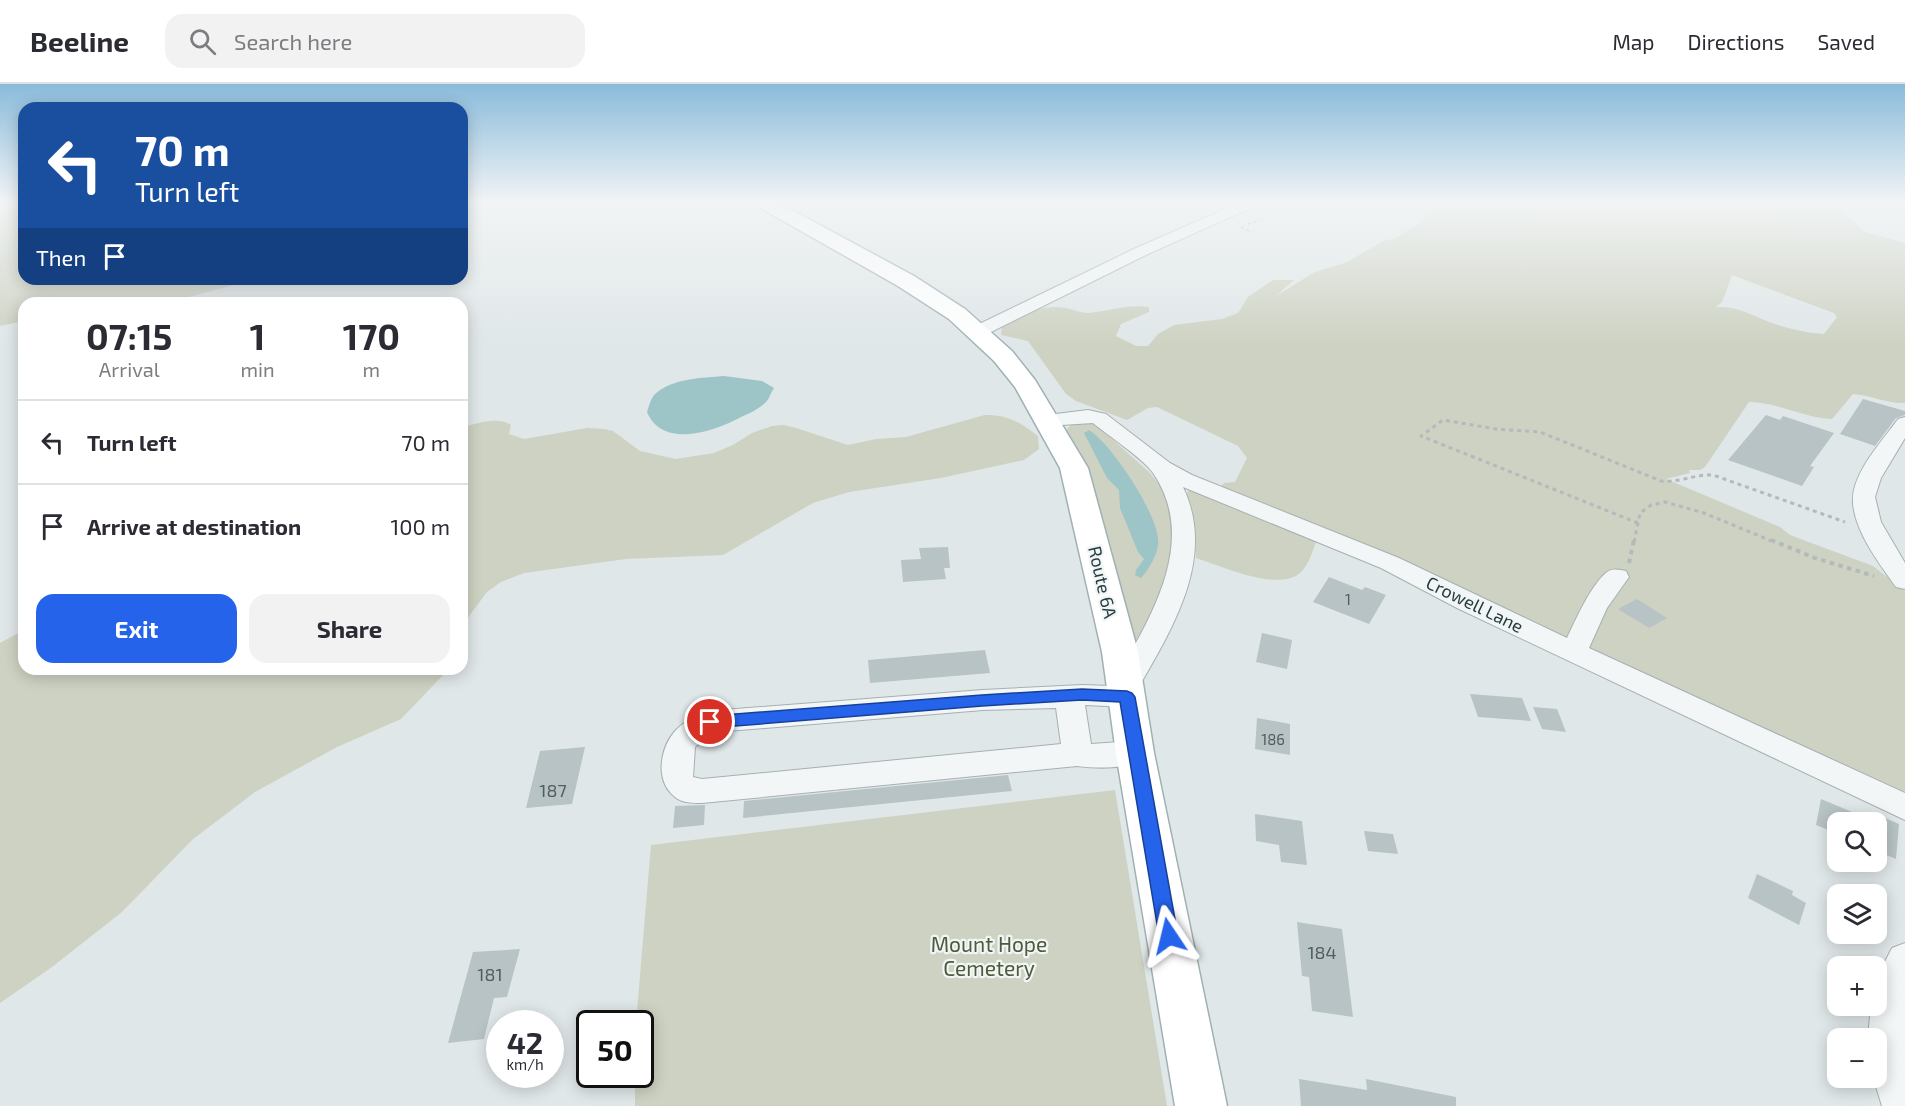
<!DOCTYPE html>
<meta charset="utf-8">
<style>
:root{--surface:#fff;--page:#f2f2f3;--text:#2b2b33;--muted:#7c7c81;--line:#e1e1e2;--accent:#2563eb}
body{margin:0;font-family:"Exo 2",sans-serif;background:var(--page);color:var(--text);height:100vh;display:flex;flex-direction:column;font-size:22px;white-space:nowrap}
*{box-sizing:border-box;margin:0}
p{font-size:20px;color:var(--muted)}
.icon{flex:none;width:33px;height:33px;fill:none;stroke:currentColor;stroke-width:2;stroke-linecap:round;stroke-linejoin:round}
.map{position:relative;flex:1;overflow:hidden}
.panel{position:absolute;left:18px;top:213px;width:450px;height:378px;display:flex;flex-direction:column;background:var(--surface);border-radius:18px;box-shadow:0 3px 15px #0003}
.panel>*{flex:none}
.guide{position:absolute;left:18px;top:18px;width:450px;height:183px;border-radius:18px;box-shadow:0 3px 15px #0003;background:#1a4fa0;color:#fff;overflow:hidden}
.tools{position:absolute;left:1827px;top:728px;display:grid;gap:12px}
.tools a{display:grid;place-items:center;width:60px;height:60px;border-radius:12px;background:var(--surface);box-shadow:0 3px 15px #0003;font-size:30px}
.speed{position:absolute;left:486px;top:926px;display:flex;gap:12px;font-size:30px;font-weight:700;text-align:center}
.speed>*{display:grid;place-content:center;width:78px;height:78px;border-radius:50%;background:var(--surface);box-shadow:0 3px 15px #0003;line-height:1}
.speed small{font-size:15px;font-weight:400}
.speed .limit{border:3px solid #111;border-radius:9px;background:#fff;color:#111}
.pin{position:absolute;display:grid;place-items:center;width:51px;height:51px;color:#fff;margin:-26px;border:3px solid #fff;border-radius:50%;box-shadow:0 2px 6px #0007}
.me{position:absolute;width:66px;margin:-33px;rotate:350deg;stroke-linejoin:round;filter:drop-shadow(0 0 4px #0008)}
.turn{display:flex;align-items:center;gap:21px;height:126px;padding:0 18px;font-size:27px}
.turn .icon{width:78px;height:78px;stroke-width:2.5}
.turn b{display:block;font-size:42px;line-height:51px}
.then{display:flex;align-items:center;height:57px;padding:0 18px;background:#0003;gap:12px;font-size:22px}
.eta{display:flex;justify-content:space-evenly;align-items:center;height:102px;text-align:center}
.eta b{font-size:36px;font-weight:700;line-height:42px}
.cta{display:flex;gap:12px;margin-top:auto;padding:12px 18px}
.cta a{flex:1;height:69px;border-radius:18px;background:var(--accent);color:#fff;font-size:24px;font-weight:700;line-height:69px;text-align:center}
.cta a+a{background:var(--page);color:var(--text)}
ul{padding:0;list-style:none}
li{display:flex;align-items:center;gap:18px;height:84px;padding:0 18px;border-top:2px solid var(--line)}
li div{flex:1}
li b{display:block;font-size:22px}
li em{font-style:normal}
header{display:flex;align-items:center;gap:36px;box-sizing:border-box;height:84px;padding:0 30px;background:var(--surface);border-bottom:2px solid var(--line)}
header strong{font-size:28px}
nav{display:flex;gap:33px;margin-inline-start:auto;font-size:21px}
.search{width:420px;height:54px;background:var(--page);display:flex;align-items:center;gap:15px;box-sizing:border-box;padding:0 21px;border-radius:18px;color:var(--muted);font-size:22px}
.map>svg:first-child{display:block}
</style>
<header>
<strong>Beeline</strong>
<div class="search"><svg class="icon" aria-label="search" viewBox="0 0 24 24"><circle cx="10" cy="10" r="6"/><path d="M15 15l6 6"/></svg>Search here</div>
<nav><a>Map</a><a>Directions</a><a>Saved</a></nav>
</header>
<div class="map">
<svg width="1905" height="1022" viewBox="0 0 1905 1022">
<rect width="100%" height="100%" fill="#e0e7e8"/>
<path fill="#cdd2c2" fill-rule="evenodd" d="M11 119H24V195H255L178 216 24 219V237L0 242V129Z
M1448 119H1626L1637 121 1641 119H1799L1841 126 1865 148 1905 159V319C1888 320 1870 311 1853 310L1832 335C1803 334 1777 318 1749 318L1705 383 1700 386H1689L1690 389 1666 395 1780 443 1790 451 1873 482 1905 507V711L1220 404 1224 399 1235 398 1247 374 1238 362 1157 323 1148 324 1127 336 1076 317 1066 310 1028 257 1001 251 1002 241C1019 230 1045 220 1065 224 1073 225 1080 229 1088 229 1109 227 1128 220 1149 223V228L1121 240 1116 252 1136 262H1148L1158 250 1174 241 1222 235 1238 229 1248 213 1273 196H1294L1276 212 1315 188 1345 179 1384 157 1396 154ZM1732 191 1834 229 1837 233 1824 250C1806 249 1784 244 1767 237 1749 230 1737 222 1716 223L1722 218Z
M985 331C1008 331 1020 338 1038 352L1039 365 1024 376 941 394 849 408 813 419 723 471 626 475 524 489 501 498 487 508 469 532 462 551V344C476 339 498 332 511 341L509 350 524 355 587 344 604 345 613 347 640 367 676 375 714 369 733 361 752 349 772 342 784 341 796 344 848 361 876 355 906 353Z
M1093 338 1149 388 1162 404 1173 433V476L1140 583 1099 423 1066 346 1072 340Z
M1194 405 1317 455C1313 466 1309 481 1300 489 1278 508 1221 482 1196 474L1193 436 1185 412 1189 406Z
M24 546V585H449L401 635 337 663 255 708 192 756 122 828 52 883 0 919V559Z
M1115 706 1167 1022H635V990H640V939H636L651 761Z"/>
<path fill="#9dc5c7" d="M724 292 762 297 774 304C771 308 770 313 767 317 762 323 751 329 743 332 716 347 663 366 647 328 649 322 651 314 655 310 673 294 702 294 724 292Z
M1089 346C1111 359 1162 435 1158 461 1157 471 1148 487 1141 494L1135 491 1136 486 1144 475 1138 468 1120 424 1119 406 1107 394 1084 349Z"/>
<path fill="#b8c3c5" d="M1863 315 1905 327V331L1896 334 1875 362 1840 350Z
M1766 331 1780 336 1783 332 1834 349 1810 382 1814 383 1802 402 1728 376Z
M948 463 950 484H944L946 495 903 498 901 476 921 475 919 464Z
M1329 493 1362 506 1365 503 1386 511 1369 540 1313 518Z
M1637 515 1667 534 1649 544 1618 525Z
M1262 549 1292 556 1287 585 1256 578Z
M985 566 990 589 870 599 868 576Z
M1470 610 1522 614 1531 637 1478 633Z
M1533 623 1557 625 1566 648 1542 645Z
M1257 634 1290 640V671L1255 665Z
M585 663 572 720 526 724 540 667Z
M1008 691 1012 707 743 734 744 717Z
M1821 715 1876 738H1838V750L1816 741Z
M705 721 704 741 673 744 675 722Z
M1255 730 1302 737 1307 781 1281 778 1279 761 1256 757Z
M1876 730 1899 740 1896 775 1876 767Z
M1364 747 1393 750 1398 770 1368 767Z
M1757 790 1793 807 1792 811 1806 819 1799 841 1748 814Z
M1297 838 1342 845 1353 933 1312 927 1309 893 1302 892Z
M520 865 507 913 494 914 484 955 448 959 473 868Z
M1299 995 1367 1006 1366 995 1456 1013V1022H1301Z"/>
<g fill="none" stroke-linecap="round" stroke-linejoin="round">
<g stroke="#a6b0b2" stroke-width="2">
<path id="minor" d="M1239 119H1257L1255 122 1148 170 983 252H971L968 248 971 244 1136 164Z
M1088 326 1106 330 1170 379 1192 391 1399 474 1567 554C1576 535 1591 501 1607 488 1613 484 1620 486 1626 487L1629 493 1607 524 1589 564 1905 709V736L1457 524 1381 484 1183 403C1217 474 1172 545 1137 606L1141 613 1137 620 1127 623 1085 621 1091 660 1135 657 1146 661 1150 669 1146 677C1125 684 1099 685 1077 682L702 719C693 719 682 719 675 713 654 697 660 662 677 645 686 636 698 631 710 627L983 606 1082 601 1111 602C1147 540 1201 459 1153 389 1145 376 1106 350 1093 339L1046 342 1039 340 1036 336 1039 332ZM1056 624 1061 660 702 695 693 693 695 663 715 648 983 626Z
M1905 333V354L1881 394 1875 413 1881 438 1905 479V505L1896 503C1878 478 1844 434 1855 402 1863 377 1883 356 1898 335Z
M1905 859V1022H1882L1873 993H1876V954H1868L1871 921H1876V895L1892 864Z"/>
</g>
<g stroke="#a0b1b3" stroke-width="3">
<path id="major" d="M757 119H779L914 192 965 225 1012 267 1035 296 1088 384 1138 568 1154 669 1227 1022H1175L1116 669 1102 568 1060 384 1015 303 994 277 949 235 898 202 759 123Z"/>
</g>
<path stroke="#b3babc" stroke-width="2" stroke-dasharray="3 3" stroke-linecap="butt" d="M1248 140 1261 136
M1241 143 1252 148"/>
<path stroke="#b3babc" stroke-width="3" stroke-dasharray="4 4" stroke-linecap="butt" d="M1638 439 1421 352 1443 336 1496 345 1540 348 1661 397C1679 399 1695 390 1713 391L1845 438
M1634 458 1640 429 1651 421 1665 418 1704 429 1774 458"/>
<path stroke="#b3babc" stroke-width="4" stroke-dasharray="4.5 4.5" stroke-linecap="butt" d="M1771 456 1815 474 1874 492
M1629 479 1634 456"/>
<use href="#minor" fill="#f3f6f7" fill-rule="evenodd"/>
<use href="#major" fill="#fff" fill-rule="evenodd"/>
</g>
<linearGradient id="sky" x2="0" y2="1"><stop stop-color="#8abbdb"/><stop offset="0.45" stop-color="#f1f4f5"/><stop offset="1" stop-color="#f1f4f5" stop-opacity="0"/></linearGradient>
<rect width="1905" height="262" fill="url(#sky)"/>
<path fill="#2563eb" stroke="#184099" stroke-width="1.5" d="M1082 605 1127 607 1132 609 1135 613 1178 852 1175 858 1169 861 1162 858 1159 852 1120 618 1082 616 982 622 710 644 705 642 702 638 705 634 710 632 982 611Z"/>
<g text-anchor="middle" dominant-baseline="central" stroke-width="4.5" stroke-linejoin="round" paint-order="stroke">
<g font-size="15" fill="#4e5d60">
<text x="1348" y="515">1</text>
<text x="1273" y="655">186</text>
</g>
<g font-size="18" fill="#2a3b3f" stroke="#f0f5f6">
<text transform="translate(1103 498) rotate(77)">Route 6A</text>
<text transform="translate(1475 520) rotate(26)">Crowell Lane</text>
</g>
<g font-size="18" fill="#4e5d60">
<text x="553" y="706">187</text>
<text x="1322" y="868">184</text>
<text x="490" y="890">181</text>
</g>
<g font-size="21" fill="#4e5a38" stroke="#f0f5f6">
<text x="989" y="859">Mount Hope<tspan x="989" dy="24">Cemetery</tspan></text>
</g>
</g>
</svg>
<div class="tools">
<a><svg class="icon" aria-label="search" viewBox="0 0 24 24"><circle cx="10" cy="10" r="6"/><path d="M15 15l6 6"/></svg></a>
<a><svg class="icon" aria-label="layers" viewBox="0 0 24 24"><path d="M12 4l9 5-9 5-9-5zM3 14l9 5 9-5"/></svg></a>
<a>+</a>
<a>−</a>
</div>
<div class="speed"><div>42<small>km/h</small></div><div class="limit">50</div></div>
<div class="pin" style="left:710px;top:638px;background:#d93025"><svg class="icon" aria-label="arrive" viewBox="0 0 24 24"><path d="M6 21V4h12l-3 4 3 4H6"/></svg></div>
<svg class="me" style="left:1169px;top:852px" viewBox="-20 -20 40 40"><path d="M0-17L14 15 0 8-14 15z" fill="#2563eb" stroke="#fff" stroke-width="4"/></svg>
<div class="guide">
<div class="turn"><svg class="icon" aria-label="left" viewBox="0 0 24 24"><path d="M17 20v-9H6M10 6l-5 5 5 5"/></svg><div><b>70 m</b>Turn left</div></div>
<div class="then">Then<svg class="icon" aria-label="arrive" viewBox="0 0 24 24"><path d="M6 21V4h12l-3 4 3 4H6"/></svg></div>
</div>
<section class="panel">
<div class="eta">
<div><b>07:15</b><p>Arrival</p></div>
<div><b>1</b><p>min</p></div>
<div><b>170</b><p>m</p></div>
</div>
<ul>
<li><svg class="icon" aria-label="left" viewBox="0 0 24 24"><path d="M17 20v-9H6M10 6l-5 5 5 5"/></svg><div><b>Turn left</b></div><em>70 m</em></li>
<li><svg class="icon" aria-label="arrive" viewBox="0 0 24 24"><path d="M6 21V4h12l-3 4 3 4H6"/></svg><div><b>Arrive at destination</b></div><em>100 m</em></li>
</ul>
<div class="cta"><a>Exit</a><a>Share</a></div>
</section>
</div>
